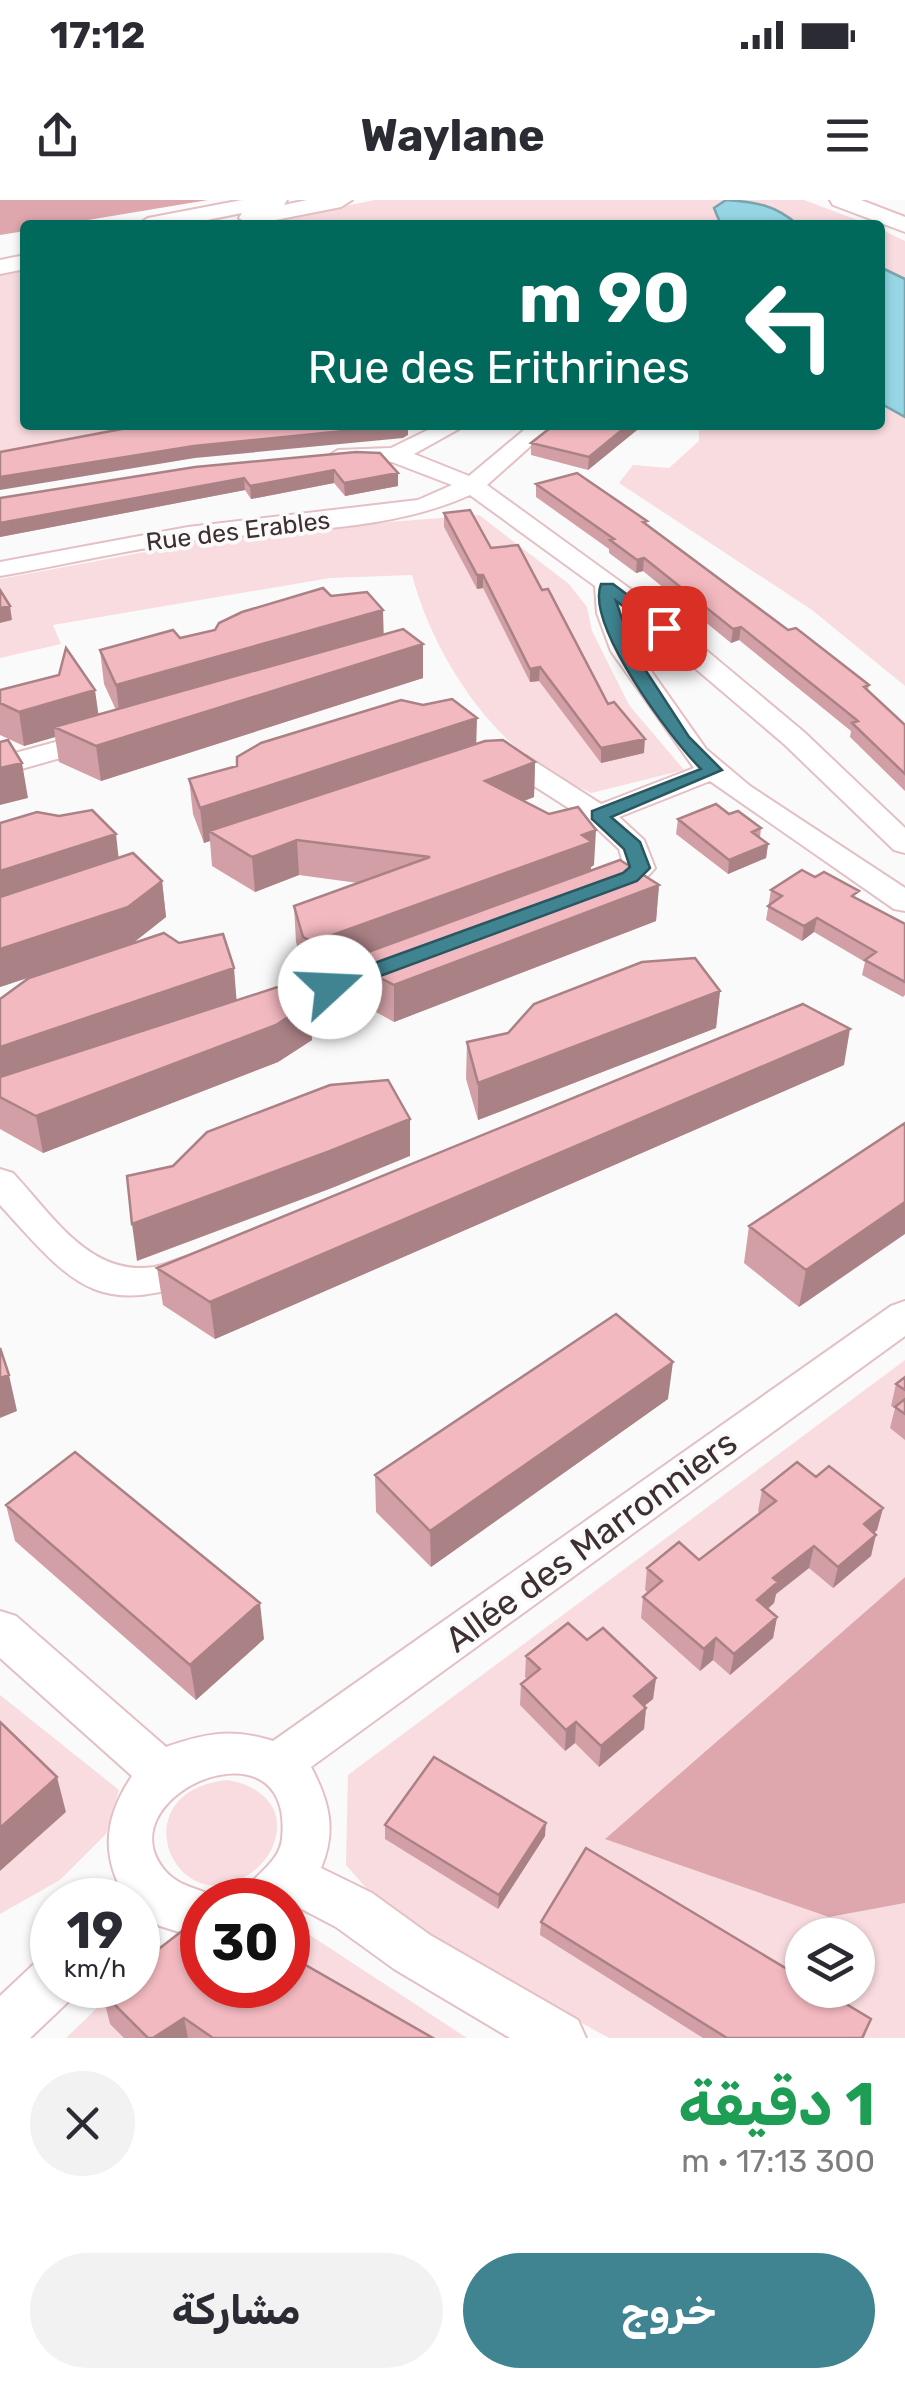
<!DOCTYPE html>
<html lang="ar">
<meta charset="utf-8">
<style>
:root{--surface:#fff;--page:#f2f2f3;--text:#2b2b33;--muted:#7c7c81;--accent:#408492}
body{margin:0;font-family:Rubik,Cairo,sans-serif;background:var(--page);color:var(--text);direction:rtl;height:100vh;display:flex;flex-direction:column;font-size:38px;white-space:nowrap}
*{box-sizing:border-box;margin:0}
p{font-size:32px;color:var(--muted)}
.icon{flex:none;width:55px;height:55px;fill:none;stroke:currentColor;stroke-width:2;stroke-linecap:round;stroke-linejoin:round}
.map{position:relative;height:1838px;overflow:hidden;direction:ltr}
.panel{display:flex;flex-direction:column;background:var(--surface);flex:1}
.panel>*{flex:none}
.hud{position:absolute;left:20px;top:20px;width:865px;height:210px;border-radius:10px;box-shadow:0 2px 8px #0004;direction:rtl;background:#00695c;color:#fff;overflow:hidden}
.tools{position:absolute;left:785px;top:1718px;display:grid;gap:20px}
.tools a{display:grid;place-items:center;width:90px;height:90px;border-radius:50%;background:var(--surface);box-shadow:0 2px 8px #0004;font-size:50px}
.speed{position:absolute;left:30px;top:1678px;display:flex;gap:20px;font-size:50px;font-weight:700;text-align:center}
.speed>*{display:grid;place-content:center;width:130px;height:130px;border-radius:50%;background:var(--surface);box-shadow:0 2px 8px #0004;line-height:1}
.speed small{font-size:25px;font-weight:400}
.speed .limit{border:15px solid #d22;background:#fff;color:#111}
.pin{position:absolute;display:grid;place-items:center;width:85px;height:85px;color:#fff;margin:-42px;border-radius:20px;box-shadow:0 5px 15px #0006}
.me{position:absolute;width:110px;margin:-55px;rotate:70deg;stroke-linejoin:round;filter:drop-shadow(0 0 8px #0008)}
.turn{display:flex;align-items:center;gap:35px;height:210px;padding:0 30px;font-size:45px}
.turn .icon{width:130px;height:130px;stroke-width:2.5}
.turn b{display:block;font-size:70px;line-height:85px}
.round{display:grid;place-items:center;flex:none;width:105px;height:105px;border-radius:52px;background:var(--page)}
.head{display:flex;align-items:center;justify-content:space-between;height:170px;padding:0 30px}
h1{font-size:60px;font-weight:700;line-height:75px;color:#1e9e55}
.button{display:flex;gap:20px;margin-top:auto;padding:20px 30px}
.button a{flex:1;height:115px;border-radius:60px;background:var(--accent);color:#fff;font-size:40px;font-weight:700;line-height:115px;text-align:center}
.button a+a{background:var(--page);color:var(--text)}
.status{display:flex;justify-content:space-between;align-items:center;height:70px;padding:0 50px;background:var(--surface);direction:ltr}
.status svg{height:28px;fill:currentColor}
header{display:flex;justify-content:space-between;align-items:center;height:130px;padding:0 30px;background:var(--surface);font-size:45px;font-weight:700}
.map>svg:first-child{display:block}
</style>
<div class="status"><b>17:12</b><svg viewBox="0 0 49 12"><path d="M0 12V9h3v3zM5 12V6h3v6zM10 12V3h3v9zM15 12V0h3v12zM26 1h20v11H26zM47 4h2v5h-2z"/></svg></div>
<header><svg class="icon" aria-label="menu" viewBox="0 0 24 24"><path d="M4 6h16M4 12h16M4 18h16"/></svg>Waylane<svg class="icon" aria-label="share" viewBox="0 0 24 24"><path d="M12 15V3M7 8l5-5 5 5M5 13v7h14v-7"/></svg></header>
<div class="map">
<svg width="905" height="1838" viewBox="0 0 905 1838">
<rect width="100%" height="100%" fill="#fafafa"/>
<path fill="#f9dcdf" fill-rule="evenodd" d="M375 0H804L871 25H253Z
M880 29 905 41V486L812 410 619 283 633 265 669 268 699 241V225H880Z
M25 68V225H154L0 253V72Z
M479 315 569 384 587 407 592 431 629 505 684 570 591 593C575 585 557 579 543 569 480 526 431 447 412 375L330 378 53 425 61 444 0 458V379L247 333Z
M905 1160V1377L606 1638 829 1716 905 1703V1838H609L394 1720 346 1665 348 1575ZM802 1735H858V1790H802Z
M0 1495 119 1590 106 1634 60 1680 0 1714Z
M227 1580C256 1584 283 1604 276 1636 273 1652 263 1664 251 1673 176 1727 117 1592 227 1580Z
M290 1722 467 1838H66L121 1785H138V1768L164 1743 202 1747V1785H288Z"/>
<path fill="#dea6ad" d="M0 0H208L58 25H25V31L0 35Z
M905 1377V1703L829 1717 605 1639Z"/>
<path fill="#96d6e4" stroke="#7ca4ae" stroke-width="2.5" d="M726 0C756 2 776 5 798 25H721L714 8Z
M880 67 905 79V217L880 203Z"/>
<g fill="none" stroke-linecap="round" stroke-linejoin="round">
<g stroke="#e4c0c4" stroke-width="4">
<path id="minor" d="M438 225H466L414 254 469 276 530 225H554L487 285 647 401 804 532 905 628V653L894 650 784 544 622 406 637 451 706 549 750 586 905 688V711L894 709 710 581 619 617 644 640 655 668C641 687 607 702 583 697L579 690 583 683 624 666 619 649 589 621 509 570 483 567 479 561 483 555 526 556 601 604 694 568 611 451 597 413 595 386 470 295C383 334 283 328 190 341 126 350 63 365 0 376V362L188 327 418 300 452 285 392 262 338 264 327 257 338 250 391 248Z
M100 530 114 538 110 544 0 575V557Z
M390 755 401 758 406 765 401 772 330 797 318 794 314 787 318 780Z
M0 969 13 973C52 1015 90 1077 154 1067 176 1063 191 1050 213 1056L219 1066 213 1076C98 1119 76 1089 0 1005Z
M905 1101V1136L311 1567C329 1601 337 1630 321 1668L372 1693 430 1735 578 1820 586 1838H510L394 1769 336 1727 296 1706 288 1712V1700H239C249 1677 279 1665 282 1639 295 1514 108 1593 162 1667 178 1689 201 1687 220 1700H202V1739L160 1726 138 1712V1700H127C100 1656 104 1618 132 1576L0 1458V1411L16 1416 166 1547C205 1533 233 1528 273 1541L891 1106Z
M52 1757V1785H76L70 1800 30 1838H0V1796L34 1764Z"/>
</g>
<g stroke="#e4c0c4" stroke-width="4">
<path id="tertiary" d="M242 0H287L284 5 307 0H352L341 7 250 25 239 18 242 13 182 25H137L148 18Z
M830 0H861L905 17V32L833 5Z
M25 55V69L0 74V60Z"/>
</g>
<use href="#minor" fill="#fff" fill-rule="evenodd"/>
<use href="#tertiary" fill="#fff" fill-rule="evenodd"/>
</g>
<path fill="#d19fa5" d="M554 225H637V230L588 270 531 255V243Z
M356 252 398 286 345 296 334 283 251 299 245 290 0 337V298Z
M536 284 647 321 646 325 788 430 869 485 868 490 905 525V591L850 537 851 531 739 440 731 443 643 371 636 373 609 353V349L536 297Z
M444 313 491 348 542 390 608 504 644 553 601 563 539 481 530 482 483 388 477 389 444 327Z
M331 396 383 435 423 478 101 581 59 562 55 537 24 546 0 535V490L98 515 116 510 104 484 100 450 180 438 215 430Z
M476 544 535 562 534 597 524 601 594 665 591 667V671L659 685 656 721 394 822 347 796 346 767 315 778 305 773 296 742 294 706 358 683 299 675 255 692 212 666 210 641 204 643 193 614 189 579Z
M729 614 761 628 760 638 768 644 766 658 728 674 676 634 678 619Z
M0 623 119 658 162 681 166 717 133 743 237 800 309 803 312 840 278 862 43 953 0 929V799L119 748 0 787Z
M771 690 858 699 905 724V795L903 797 862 775 865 762 814 732 802 741 766 720Z
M720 791 716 828 478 920 466 879 467 842Z
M844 865 215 1139 163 1105 157 1068Z
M905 923 799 1107 744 1063 749 1026Z
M905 1177V1240L890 1228 895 1208 891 1206 896 1184Z
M668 1199 431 1367 376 1312 375 1275Z
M816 1277 883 1308 877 1330 874 1333 871 1356 833 1388 809 1368 776 1394 774 1403 768 1409 777 1417 773 1438 730 1475 713 1460 700 1471 641 1418 643 1397 648 1393 645 1390 647 1368 699 1360 760 1313 758 1311 762 1290Z
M6 1305 264 1439 196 1500 15 1341Z
M587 1440 656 1478 653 1499 644 1506 646 1508 644 1529 599 1567 575 1543 565 1551 520 1505 521 1484 527 1479 525 1477 526 1456Z
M385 1625 545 1636 498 1709 385 1639Z
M541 1722 871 1819 864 1838H703L540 1735Z
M202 1785 433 1838H124L110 1824 102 1792Z"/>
<path fill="#aa8286" d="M403 225H408V235L403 238 195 258 0 290V277L194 246Z
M628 225H637V230L588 270 589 257Z
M334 270V283L251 299 250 286Z
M398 273V286L345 296 344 283Z
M244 278 245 290 0 337V323Z
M644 358 643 371 636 373 637 360Z
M477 375H483V388L477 389Z
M10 406 12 420 0 423V408Z
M383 410 384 444 120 519 116 485Z
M741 427 739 440 731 443 733 429Z
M423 444V478L101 581 96 546Z
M540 467 539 481 530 482V469Z
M95 490 100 525 54 527 55 537 24 546 19 512Z
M477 518 476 553 209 631 210 641 204 643 200 608Z
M645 539 644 553 601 563V548Z
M535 562 534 597 485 616V581Z
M22 563 28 598 0 605V568Z
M596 630 594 665 591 667 590 677 346 760V767L315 778 313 742Z
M116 634 120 670 0 709V671Z
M297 640 299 675 255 692 252 657Z
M768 644 766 658 728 674 729 660Z
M162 681 166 717 133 743 0 787V749Z
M659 685 656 721 394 822V785Z
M817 718 814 732 802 741 804 726Z
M234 768 237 805 0 886V847Z
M720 791 716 828 478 920V883Z
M309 803 312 840 278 862 43 953 36 916Z
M850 829 844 865 215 1139 210 1102Z
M410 919V956L332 988 137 1061 132 1024Z
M905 1002V1034L799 1107 806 1070Z
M673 1162 668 1199 431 1367 430 1331Z
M9 1175 17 1211 0 1218V1178Z
M883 1308 877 1330 859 1346 864 1324Z
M876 1335 871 1356 833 1388 838 1367Z
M814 1346 809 1368 776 1394 774 1403 753 1421 757 1400 773 1378Z
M260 1403 264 1439 196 1500 190 1465Z
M777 1417 773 1438 730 1475 734 1454Z
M716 1438 713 1460 700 1471 704 1449Z
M656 1478 653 1499 631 1517 634 1496Z
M646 1508 644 1529 599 1567 601 1546Z
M576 1522 575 1543 565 1551 566 1530Z
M57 1577 66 1612 0 1671V1628Z
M546 1623 545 1636 498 1709 499 1695Z
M184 1818 188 1838H153Z"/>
<path fill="#f3b9c0" stroke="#aa8286" stroke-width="2.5" d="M143 225H403L194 246 0 277V252Z
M554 225H628L589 257 531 243Z
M356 252 380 253 398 273 344 283 334 270 250 286 244 278 0 323V298L195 267Z
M577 273 647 321 643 322 788 430 796 428 869 485 864 487 905 525V574L852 523 858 521 741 427 733 429 644 358 637 360 610 340 614 339 536 284Z
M470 310 491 348 518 345 542 390 548 389 608 504 614 502 645 539 601 548 540 467 530 469 483 375H477L444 313Z
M323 388 331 396 367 392 383 410 116 485 100 450 173 430 180 438 215 430 219 423 242 412Z
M0 390 10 406 0 408Z
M403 429 423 444 96 546 54 527Z
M66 448 95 490 19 512 0 503V490L59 475Z
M452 499 477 518 200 608 189 579 237 566V557L261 543 401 500 423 505Z
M8 540 22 563 0 568V542Z
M503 540 535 562 485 581 549 614 578 607 596 630 582 635 592 642 313 742 303 737 294 706 430 657 297 640 252 657 209 631 485 541Z
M716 604 729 614 738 611 761 628 752 632 768 644 729 660 678 619Z
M92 610 116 634 0 671V623L37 612 59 616Z
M133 653 162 681 128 707 0 749V697Z
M620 660 659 685 394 785 346 760Z
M802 670 815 677 824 672 859 691 852 696 905 724V782L865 760 876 752 817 718 804 726 768 706 782 696 771 690Z
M164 733 179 743 223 734 234 768 0 847V799L29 778Z
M695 758 720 791 478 883 467 842 508 833 534 804 642 762Z
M287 784 309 803 276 825 36 916 0 897V877Z
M803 804 850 829 210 1102 157 1068Z
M388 880 410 919 330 951 132 1024 127 976 173 966 207 932 330 885Z
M905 923V1002L806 1070 749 1026Z
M616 1114 673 1162 430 1331 375 1275Z
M0 1148 9 1175 0 1178Z
M905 1177V1190L896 1184Z
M905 1199V1214L895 1207Z
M75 1252 260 1403 190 1465 6 1305Z
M797 1262 816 1277 829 1266 883 1308 864 1324 876 1335 838 1367 814 1346 773 1378 778 1382 757 1400 777 1417 734 1454 716 1438 704 1449 643 1397 662 1381 647 1368 679 1342 699 1360 776 1301 762 1290Z
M568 1423 587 1440 603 1428 656 1478 634 1496 646 1508 601 1546 576 1522 566 1530 521 1484 540 1469 526 1456Z
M0 1522 57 1577 0 1628Z
M434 1557 546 1623 499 1695 385 1625Z
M586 1648 802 1778V1790H823L871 1819 862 1838H727L541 1722Z
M191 1724 202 1735V1785H288V1755L433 1838H213L184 1818 153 1838H148L102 1792 111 1785H138V1765Z"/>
<path fill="#408492" stroke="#2a565f" stroke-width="2.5" d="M601 384H613L672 428 658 432 616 401 633 451 689 537 722 570 611 617 640 642 650 668 637 681 337 792H322L319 787 322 782 623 673 630 667 624 649 592 619V611L701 569C671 539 585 425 601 384Z"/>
<g text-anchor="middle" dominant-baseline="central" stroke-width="8" stroke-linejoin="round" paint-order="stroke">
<g font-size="25" fill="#3e2f31" stroke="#fafafa">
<text transform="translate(238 331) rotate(-7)">Rue des Erables</text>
</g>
<g font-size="35" fill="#3e2f31" stroke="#fafafa">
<text transform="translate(591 1341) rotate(-36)">Allée des Marronniers</text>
</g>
</g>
</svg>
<div class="tools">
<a><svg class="icon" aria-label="layers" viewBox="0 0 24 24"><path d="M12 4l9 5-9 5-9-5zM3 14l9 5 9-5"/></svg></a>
</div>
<div class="speed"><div>19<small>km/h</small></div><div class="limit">30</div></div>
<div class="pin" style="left:664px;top:428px;background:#d93025"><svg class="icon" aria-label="arrive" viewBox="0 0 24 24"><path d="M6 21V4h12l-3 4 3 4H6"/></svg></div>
<svg class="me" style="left:330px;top:787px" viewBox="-20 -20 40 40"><circle r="19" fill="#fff"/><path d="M0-13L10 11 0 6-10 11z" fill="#408492"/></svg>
<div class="hud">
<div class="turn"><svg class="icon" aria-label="left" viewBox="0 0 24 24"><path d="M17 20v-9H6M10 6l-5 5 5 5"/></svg><div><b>90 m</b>Rue des Erithrines</div></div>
</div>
</div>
<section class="panel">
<div class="head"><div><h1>1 دقيقة</h1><p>300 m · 17:13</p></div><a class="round"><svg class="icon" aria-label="close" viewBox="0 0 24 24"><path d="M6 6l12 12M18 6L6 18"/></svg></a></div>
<div class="button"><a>خروج</a><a>مشاركة</a></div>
</section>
